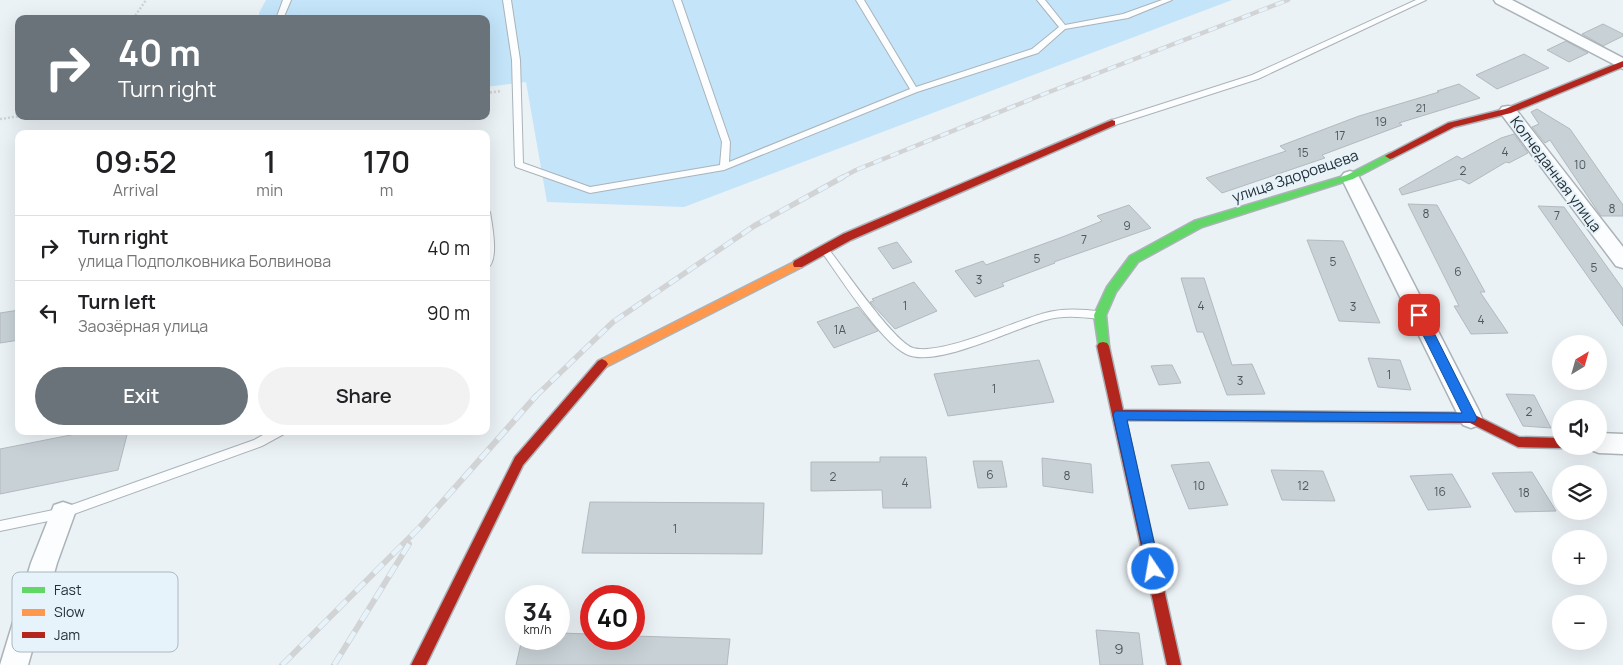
<!DOCTYPE html>
<meta charset="utf-8">
<style>
:root{--surface:#fff;--page:#f2f2f2;--text:#202124;--muted:#757577;--line:#e0e0e0;--accent:#6a7379}
body{margin:0;font-family:Manrope,sans-serif;background:var(--page);color:var(--text);height:100vh;display:flex;flex-direction:column;font-size:19px;white-space:nowrap}
*{box-sizing:border-box;margin:0}
p{font-size:16px;color:var(--muted)}
.icon{flex:none;width:28px;height:28px;fill:none;stroke:currentColor;stroke-width:2;stroke-linecap:round;stroke-linejoin:round}
.map{position:relative;flex:1;overflow:hidden}
.details{position:absolute;left:15px;top:130px;width:475px;height:305px;display:flex;flex-direction:column;background:var(--surface);border-radius:10px;box-shadow:0 5px 20px #0002}
.details>*{flex:none}
.hud{position:absolute;left:15px;top:15px;width:475px;height:105px;border-radius:10px;box-shadow:0 5px 20px #0002;background:#6a7379;color:#fff;overflow:hidden}
.needle{width:32px;rotate:37deg}
.buttons{position:absolute;left:1552px;top:335px;display:grid;gap:10px}
.buttons a{display:grid;place-items:center;width:55px;height:55px;border-radius:50%;background:var(--surface);box-shadow:0 5px 20px #0002;font-size:25px}
.speed{position:absolute;left:505px;top:585px;display:flex;gap:10px;font-size:25px;font-weight:700;text-align:center}
.speed>*{display:grid;place-content:center;width:65px;height:65px;border-radius:50%;background:var(--surface);box-shadow:0 5px 20px #0002;line-height:1}
.speed small{font-size:12px;font-weight:400}
.speed .limit{border:8px solid #d22;background:#fff;color:#111}
.pin{position:absolute;display:grid;place-items:center;width:42px;height:42px;color:#fff;margin:-21px;border-radius:10px;box-shadow:0 2px 8px #0006}
.me{position:absolute;width:55px;margin:-28px;rotate:348deg;stroke-linejoin:round;filter:drop-shadow(0 0 4px #0008)}
.turn{display:flex;align-items:center;gap:18px;height:105px;padding:0 20px;font-size:22px}
.turn .icon{width:65px;height:65px;stroke-width:2.5}
.turn b{display:block;font-size:35px;line-height:42px}
.eta{display:flex;justify-content:space-evenly;align-items:center;height:85px;text-align:center}
.eta b{font-size:30px;font-weight:600;line-height:35px}
.primary-button{display:flex;gap:10px;margin-top:auto;padding:10px 20px}
.primary-button a{flex:1;height:58px;border-radius:30px;background:var(--accent);color:#fff;font-size:20px;font-weight:600;line-height:58px;text-align:center}
.primary-button a+a{background:var(--page);color:var(--text)}
ul{padding:0;list-style:none}
li{display:flex;align-items:center;gap:15px;height:65px;padding:0 20px;border-top:1px solid var(--line)}
li div{flex:1}
li b{display:block;font-size:19px}
li em{font-style:normal}
.map>svg:first-child{display:block}
</style>
<div class="map">
<svg width="1623" height="665" viewBox="0 0 1623 665">
<rect width="100%" height="100%" fill="#ebf2f6"/>
<path fill="#c3e4f9" d="M266 0H1232L684 207 547 202 526 82 486 87V19H259V13Z"/>
<path fill="#c8d1d6" stroke="#b2babf" d="M1603 24 1623 34V36L1603 46 1582 34Z
M1566 41 1588 53 1569 62 1547 50Z
M1524 54 1549 68 1497 89 1476 75Z
M1459 84 1480 98 1399 123 1402 125 1322 155 1325 158 1222 193 1206 178 1286 151 1280 146 1359 116 1439 92 1437 91Z
M1537 109 1570 129 1623 205V216H1601L1550 140 1545 143 1532 127 1539 124 1531 112Z
M1514 134 1528 153 1509 163 1506 162 1469 184 1460 179 1402 195 1399 189 1457 156 1462 159 1501 138Z
M1408 204 1437 205 1485 292H1480L1508 333 1471 334 1454 306H1459Z
M1129 205 1151 228 1054 262 1055 263 1002 283 1004 286 975 297 955 271 983 261 986 265 1065 236 1102 221 1097 216Z
M1538 206 1564 207 1623 289V326Z
M1307 240 1343 241 1380 323 1339 321Z
M897 242 912 262 893 269 878 248Z
M1181 278H1204L1232 365 1252 364 1265 394 1227 395 1203 332H1197Z
M914 282 937 311 895 329 870 302 874 301 872 299Z
M858 307 878 331 834 348 817 322Z
M19 310V340L0 343V313Z
M1368 358 1400 360 1411 390 1378 387Z
M1039 360 1054 402 948 416 934 374Z
M1166 365H1172L1181 383 1159 385 1151 366Z
M1506 394 1534 395 1551 428 1523 426Z
M91 431H128L118 470 0 494V449Z
M880 457H926L931 508H883L882 490 811 491V462H880Z
M1042 458 1091 464 1093 493 1043 486Z
M973 461H1002L1007 487 978 488Z
M1209 462 1228 505 1189 509 1171 465Z
M1271 470 1323 471 1335 501 1282 500Z
M1532 472 1556 511 1515 512 1492 473Z
M1452 474 1471 507 1428 510 1410 476Z
M590 502 764 503 762 554 582 553Z
M1096 630 1139 633 1143 665H1100Z
M559 633 591 634V639H634V636L730 639 727 665H516L522 639H559Z"/>
<g fill="none" stroke-linecap="round" stroke-linejoin="round">
<g stroke="#abb3b8" stroke-width="2">
<path id="lane" d="M283 0H291L283 19H276Z
M503 0H511L520 60 523 163 590 187 720 165 722 142 673 0H681L730 142 729 162 910 89 856 0H864L916 87 1032 49 1059 27 1037 0H1045L1065 25 1123 14 1162 0H1172L1128 18 1065 29 1038 53 917 92 724 170 590 193 516 167 515 165 512 60Z
M1416 0H1426L1258 79 1115 125H1109L1108 123 1109 121 1252 75Z
M486 209 490 212C492 225 500 263 486 269Z
M824 246 827 247C843 267 893 341 913 348 941 356 1015 321 1045 313 1058 309 1073 309 1087 310 1093 311 1100 310 1104 315L1099 319C1081 317 1063 315 1046 320 1014 328 936 369 906 354 880 341 840 277 821 251L819 249 821 247Z
M270 431H285L284 434 262 446 63 518 0 531V521L63 508 254 440Z"/>
</g>
<g stroke="#abb3b8" stroke-width="3">
<path id="street" d="M1494 0H1512L1623 58V69L1496 3Z
M1508 106 1514 107 1623 247V268L1616 266 1502 115 1499 111 1502 107Z
M1350 171 1356 173 1359 177 1479 411 1482 418 1479 425 1471 428 1463 425 1341 177 1344 173Z
M1599 433 1623 434V454L1599 453 1591 450 1589 446H1599Z
M63 502 72 505 75 513 57 563 28 665H0L31 563 54 505Z"/>
</g>
<g stroke="#abb3b8" stroke-width="3">
<path id="fast" d="M1390 153 1395 156 1393 158 1353 179 1202 227 1138 262 1116 292 1106 315 1109 346 1107 349H1099L1094 315 1107 287 1130 256 1194 221 1347 175Z"/>
</g>
<g stroke="#abb3b8" stroke-width="3">
<path id="slow" d="M798 260 803 264 802 267 606 367H598L596 364 598 361Z"/>
</g>
<g stroke="#abb3b8" stroke-width="3">
<path id="jam" d="M1623 61V67L1511 113 1454 127 1393 158 1390 159 1385 156 1448 123 1505 109Z
M1112 120 1115 121V125L851 240 802 267H794L793 264 794 261 843 234Z
M1103 342 1107 343 1109 346 1123 410 1471 413 1519 437 1561 438V446H1566L1561 448 1518 447 1470 423 1126 420 1181 665H1167L1097 346 1099 343Z
M602 359 606 361 608 364 606 367 523 465 426 665H411L515 457 598 361Z"/>
</g>
<path stroke="#ced3d4" stroke-width="2.5" stroke-dasharray="2 2" stroke-linecap="butt" d="M133 19 146 0
M486 93 501 91
M0 119 21 116"/>
<use href="#lane" fill="#fcfdfe" fill-rule="evenodd"/>
<use href="#street" fill="#fcfdfe" fill-rule="evenodd"/>
<use href="#fast" fill="#63d668" fill-rule="evenodd"/>
<use href="#slow" fill="#ff974d" fill-rule="evenodd"/>
<use href="#jam" fill="#b3261e" fill-rule="evenodd"/>
<g stroke="#d1d3d5" stroke-width="4.5">
<path id="rail-far2" d="M841 178 856 170 1049 92 1288 0"/>
</g>
<g stroke="#d1d3d5" stroke-width="5.5">
<path id="rail-far1" d="M535 397 613 322 754 226 843 177"/>
</g>
<g stroke="#d1d3d5" stroke-width="6">
<path id="rail" d="M282 665 420 527 536 396
M334 665 409 544"/>
</g>
<use href="#rail-far2" stroke="#e7f3fa" stroke-width="3" stroke-dasharray="9" stroke-linecap="butt"/>
<use href="#rail-far1" stroke="#e7f3fa" stroke-width="4" stroke-dasharray="11" stroke-linecap="butt"/>
<use href="#rail" stroke="#e7f3fa" stroke-width="4.5" stroke-dasharray="13" stroke-linecap="butt"/>
</g>
<path fill="#1a73e8" stroke="#114b97" d="M1419 310 1425 315 1475 414 1477 418 1475 422 1127 420 1160 569 1158 573 1153 575 1148 573 1113 415 1115 411 1462 413 1413 315Z"/>
<g text-anchor="middle" dominant-baseline="central" stroke-width="4" stroke-linejoin="round" paint-order="stroke">
<g font-size="11" fill="#4d585e">
<text x="1421" y="107">21</text>
</g>
<g font-size="12" fill="#4d585e">
<text x="1381" y="121">19</text>
<text x="1340" y="135">17</text>
<text x="1505" y="151">4</text>
<text x="1303" y="152">15</text>
<text x="1580" y="164">10</text>
<text x="1463" y="170">2</text>
<text x="1612" y="208">8</text>
<text x="1426" y="213">8</text>
<text x="1557" y="215">7</text>
<text x="1127" y="225">9</text>
<text x="1084" y="239">7</text>
<text x="1037" y="258">5</text>
<text x="1333" y="261">5</text>
<text x="1594" y="267">5</text>
<text x="1458" y="271">6</text>
<text x="979" y="279">3</text>
<text x="905" y="305">1</text>
<text x="1201" y="305">4</text>
<text x="1353" y="306">3</text>
<text x="1481" y="319">4</text>
<text x="840" y="329">1А</text>
<text x="1389" y="374">1</text>
<text x="1240" y="380">3</text>
<text x="994" y="388">1</text>
<text x="1529" y="411">2</text>
<text x="990" y="474">6</text>
<text x="1067" y="475">8</text>
<text x="833" y="476">2</text>
<text x="905" y="482">4</text>
<text x="1199" y="485">10</text>
<text x="1303" y="485">12</text>
<text x="1440" y="491">16</text>
<text x="1524" y="492">18</text>
<text x="675" y="528">1</text>
</g>
<g font-size="15" fill="#242f36" stroke="#e7f3fa">
<text transform="translate(1556 174) rotate(53)">Колчеданная улица</text>
<text transform="translate(1295 176) rotate(-19)">улица Здоровцева</text>
</g>
<g font-size="15" fill="#4d585e">
<text x="1119" y="648">9</text>
</g>
</g>
<rect x="12" y="572" width="166" height="80" rx="8" fill="#e7f3fa" stroke="#acb8bf" stroke-width="1"/>
<rect x="22" y="587" width="23" height="6" fill="#63d668"/>
<rect x="22" y="609" width="23" height="7" fill="#ff974d"/>
<rect x="22" y="632" width="23" height="6" fill="#b3261e"/>
<g font-size="14" fill="#242f36">
<text x="54" y="595">Fast</text>
<text x="54" y="617">Slow</text>
<text x="54" y="640">Jam</text>
</g>
</svg>
<div class="buttons">
<a><svg class="needle" viewBox="-14 -14 28 28"><path d="M0-13l5 13h-10z" fill="#e53935"/><path d="M0 13l5-13h-10z" fill="#757577"/></svg></a>
<a><svg class="icon" aria-label="sound" viewBox="0 0 24 24"><path d="M4 9h4l5-4v14l-5-4H4zM17 9q2 3 0 6"/></svg></a>
<a><svg class="icon" aria-label="layers" viewBox="0 0 24 24"><path d="M12 4l9 5-9 5-9-5zM3 14l9 5 9-5"/></svg></a>
<a>+</a>
<a>−</a>
</div>
<div class="speed"><div>34<small>km/h</small></div><div class="limit">40</div></div>
<div class="pin" style="left:1419px;top:315px;background:#d93025"><svg class="icon" aria-label="arrive" viewBox="0 0 24 24"><path d="M6 21V4h12l-3 4 3 4H6"/></svg></div>
<svg class="me" style="left:1153px;top:569px" viewBox="-20 -20 40 40"><circle r="17" fill="#1a73e8" stroke="#fff" stroke-width="3"/><path d="M0-11L8 9 0 5-8 9z" fill="#fff"/></svg>
<div class="hud">
<div class="turn"><svg class="icon" aria-label="right" viewBox="0 0 24 24"><path d="M7 20v-9h11M14 6l5 5-5 5"/></svg><div><b>40 m</b>Turn right</div></div>
</div>
<section class="details">
<div class="eta">
<div><b>09:52</b><p>Arrival</p></div>
<div><b>1</b><p>min</p></div>
<div><b>170</b><p>m</p></div>
</div>
<ul>
<li><svg class="icon" aria-label="right" viewBox="0 0 24 24"><path d="M7 20v-9h11M14 6l5 5-5 5"/></svg><div><b>Turn right</b><p>улица Подполковника Болвинова</p></div><em>40 m</em></li>
<li><svg class="icon" aria-label="left" viewBox="0 0 24 24"><path d="M17 20v-9H6M10 6l-5 5 5 5"/></svg><div><b>Turn left</b><p>Заозёрная улица</p></div><em>90 m</em></li>
</ul>
<div class="primary-button"><a>Exit</a><a>Share</a></div>
</section>
</div>
